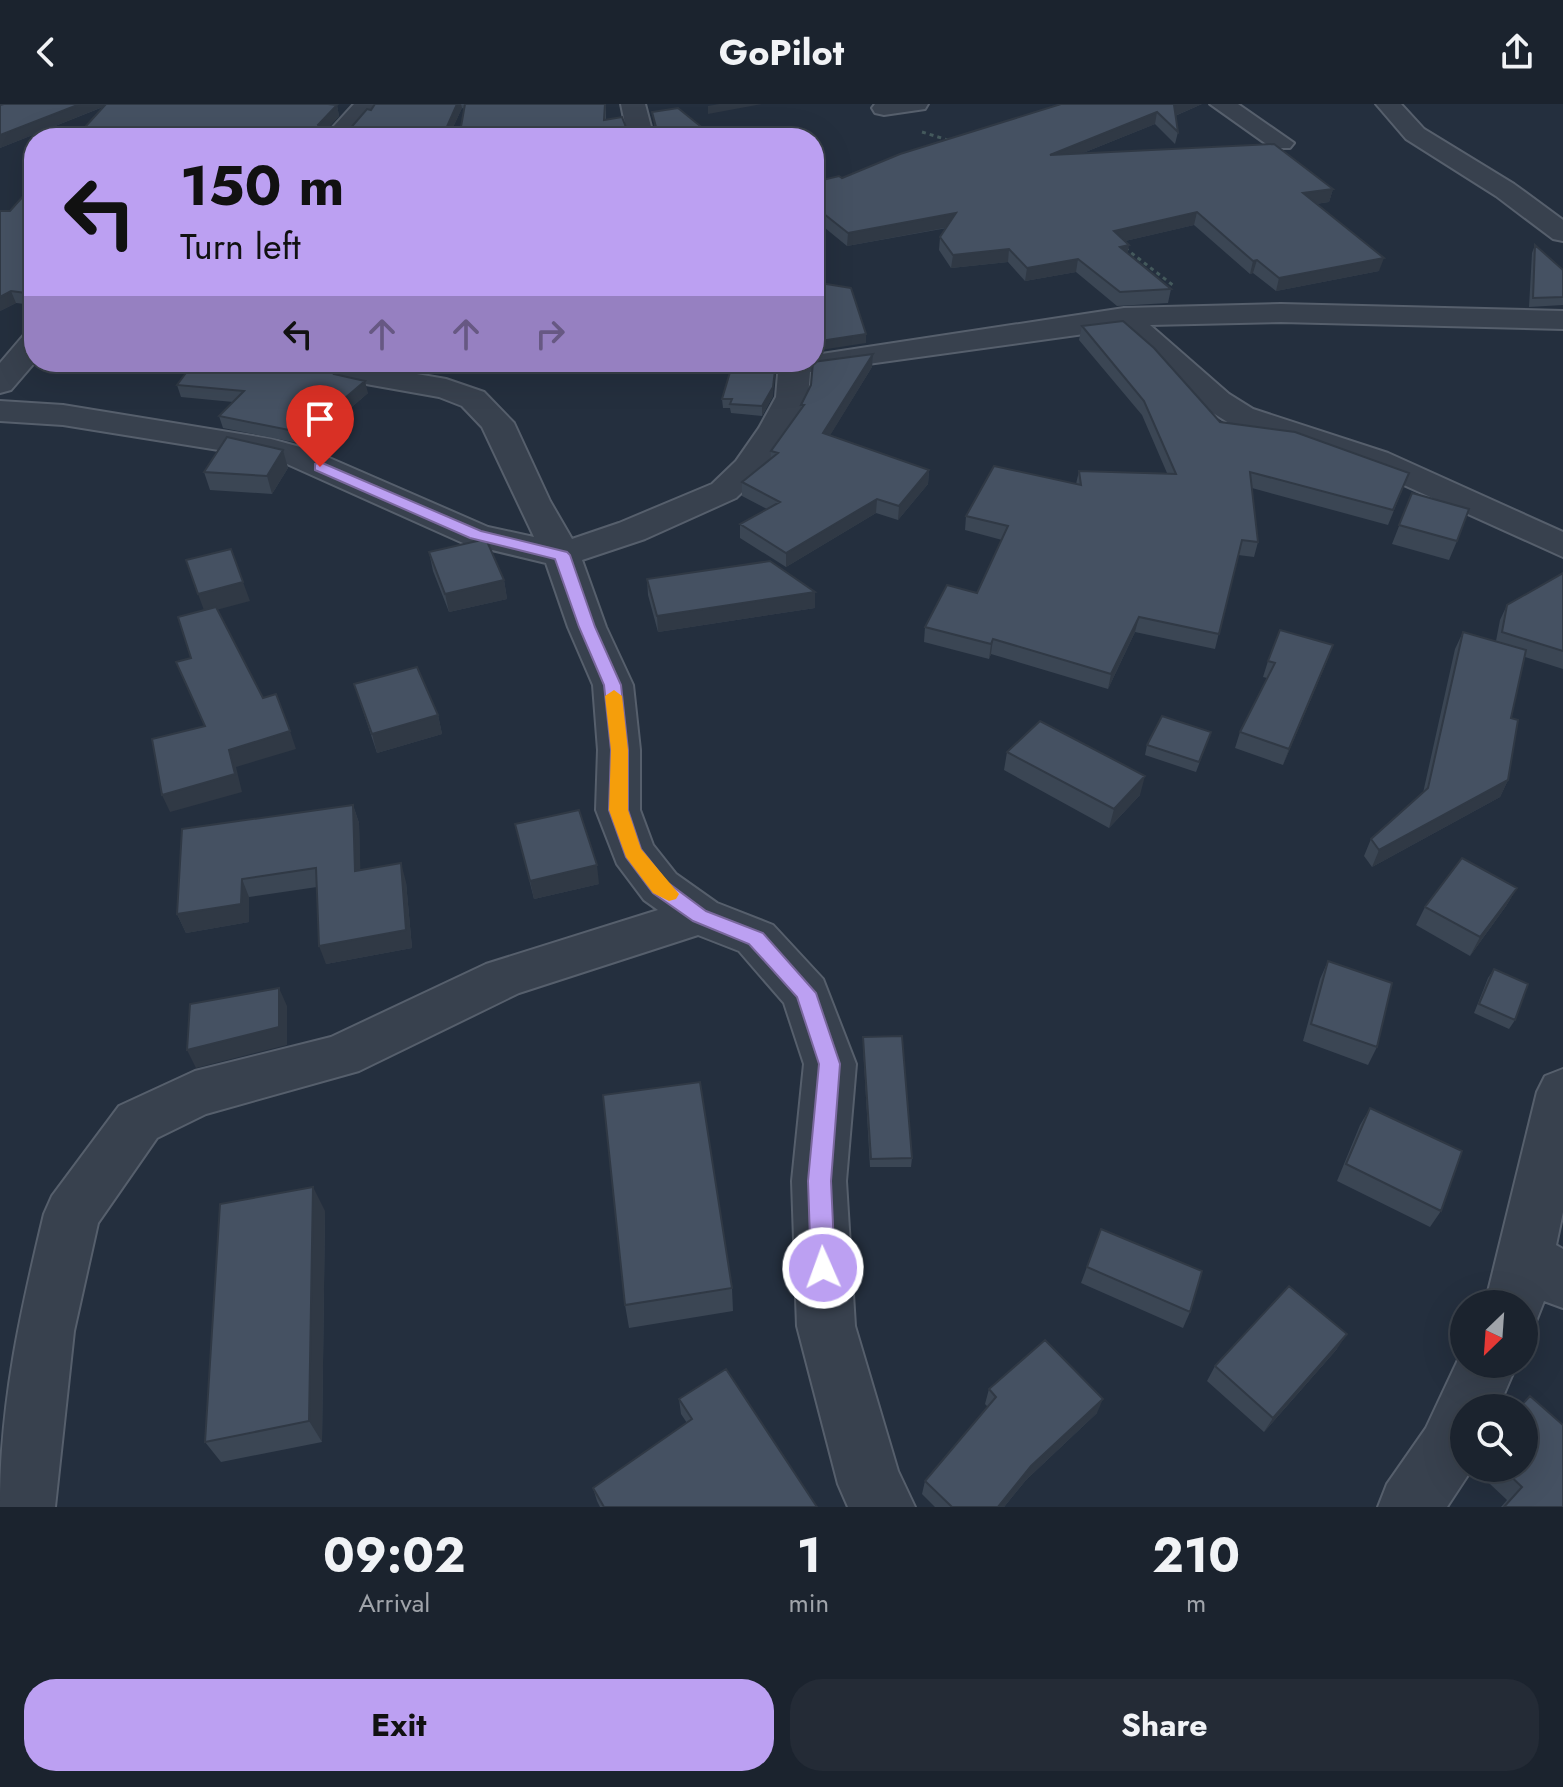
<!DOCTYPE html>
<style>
:root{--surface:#1b232e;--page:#242b36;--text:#f1f3f6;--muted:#a0a4aa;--line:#39404a;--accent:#bca0f2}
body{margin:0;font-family:Jost,sans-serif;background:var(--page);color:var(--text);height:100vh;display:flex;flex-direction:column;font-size:30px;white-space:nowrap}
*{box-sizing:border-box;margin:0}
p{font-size:26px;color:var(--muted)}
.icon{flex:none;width:44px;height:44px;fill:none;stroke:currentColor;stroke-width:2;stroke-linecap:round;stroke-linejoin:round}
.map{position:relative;height:1403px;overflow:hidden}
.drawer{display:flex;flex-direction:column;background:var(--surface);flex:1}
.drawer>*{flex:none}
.banner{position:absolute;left:24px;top:24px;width:800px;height:244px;border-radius:32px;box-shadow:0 8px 32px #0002,0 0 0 2px var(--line);background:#bca0f2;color:#111;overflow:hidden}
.needle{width:52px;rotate:205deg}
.controls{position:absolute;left:1450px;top:1186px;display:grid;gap:16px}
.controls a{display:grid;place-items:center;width:88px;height:88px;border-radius:50%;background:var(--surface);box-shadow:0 8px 32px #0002,0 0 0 2px var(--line);font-size:40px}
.pin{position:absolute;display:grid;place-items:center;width:68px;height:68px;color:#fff;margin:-82px -34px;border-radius:50% 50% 50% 0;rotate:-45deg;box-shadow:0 0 8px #0007}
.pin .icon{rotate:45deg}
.me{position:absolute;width:88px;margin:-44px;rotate:358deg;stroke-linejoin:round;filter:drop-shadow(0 0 6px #0008)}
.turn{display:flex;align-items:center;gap:28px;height:168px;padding:0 24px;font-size:36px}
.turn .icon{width:104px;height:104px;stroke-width:2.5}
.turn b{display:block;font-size:56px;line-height:68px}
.lanes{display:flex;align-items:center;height:76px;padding:0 24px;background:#0003;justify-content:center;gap:40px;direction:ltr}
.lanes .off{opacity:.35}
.eta{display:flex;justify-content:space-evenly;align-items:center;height:136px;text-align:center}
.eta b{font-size:48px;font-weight:700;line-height:56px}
.primary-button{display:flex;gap:16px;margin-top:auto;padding:16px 24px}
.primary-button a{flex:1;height:92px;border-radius:32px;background:var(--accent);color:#111;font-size:32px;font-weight:700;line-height:92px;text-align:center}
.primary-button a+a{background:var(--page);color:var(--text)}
header{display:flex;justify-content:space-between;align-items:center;height:104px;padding:0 24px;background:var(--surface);font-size:36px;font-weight:700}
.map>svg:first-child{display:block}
</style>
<header><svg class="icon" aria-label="back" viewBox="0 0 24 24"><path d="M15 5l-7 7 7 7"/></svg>GoPilot<svg class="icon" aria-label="share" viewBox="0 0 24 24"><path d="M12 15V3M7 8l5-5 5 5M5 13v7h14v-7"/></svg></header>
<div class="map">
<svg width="1563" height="1403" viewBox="0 0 1563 1403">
<rect width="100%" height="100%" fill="#242f3e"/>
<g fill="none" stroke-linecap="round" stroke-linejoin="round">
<g stroke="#565f6c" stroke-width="4">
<path id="minor" d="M354 0H378L351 34H323Z
M621 0H645L654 34H628Z
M875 0H928L925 5 884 11 875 9 872 4Z
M1210 0H1238L1294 39 1290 44H1272Z
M1376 0H1401L1424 25 1514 80 1563 116V137L1553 135 1496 92 1406 35Z
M1281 200 1563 207V225L1281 218 1150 221 1229 290 1253 305 1388 349 1563 428V453L1364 363 1229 319 1205 304 1120 225 810 268 808 293 792 325 760 371 736 394 645 435 582 456 606 523 633 581 640 646V706L653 741 676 770 717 799 773 821 823 875 856 960 846 1077 855 1222 898 1367 915 1403H848L838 1380 797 1222 792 1077 804 960 784 899 739 847 698 831 519 889 359 967 206 1010 157 1034 98 1119 74 1227 55 1403H0C0 1299 20 1210 44 1110L52 1092 119 1002 195 967 331 933 486 860 658 806 644 796 617 760 596 706 598 646 593 581 568 523 546 459 463 439 287 360 256 352 63 321 0 317V297L63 301 271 335 311 346 488 423 534 433 482 323 462 302 439 293 293 267 282 265 277 258H347L446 275 484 288 514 319 550 397 572 435 619 419 712 380 736 357 759 324 776 293 779 258H814L815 251 1124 204Z
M34 230 35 258 11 286 0 289V259L23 232Z
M1563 965V1108L1556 1141 1563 1145V1204L1544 1197 1535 1220 1524 1224V1200H1485L1537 988 1545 972Z
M1464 1243V1260H1517L1498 1304H1464V1364H1472L1470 1368 1447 1403H1378L1387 1380 1426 1324Z"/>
</g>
<path stroke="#44595c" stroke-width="3" stroke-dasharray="4 4" stroke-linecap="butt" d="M922 28 951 37
M1125 144 1174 182"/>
<use href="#minor" fill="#38414e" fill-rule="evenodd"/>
</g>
<path fill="#3b4654" d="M375 0H606V16L627 26H653L655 25 652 8 715 34H459L464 5 462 4 448 34H75L103 3 0 44V1H337L339 12 326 26H349L371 6Z
M1061 0H1202L1175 12 1178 28 1175 40 1155 20 1083 49 1333 85 1329 98 1316 100 1379 167 1276 187 1253 169 1250 170 1194 121 1125 137 1128 149 1171 185 1168 199 1117 202 1076 168 1025 177 1008 158 951 164 939 146 940 133 947 124 847 142 814 115V78L842 74Z
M34 80V201L16 199 0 207 10 107Z
M1535 141 1563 166V201L1529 203 1532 149Z
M1082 222 1220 318 1403 384 1388 421 1252 384 1258 438 1254 453 1238 451 1215 545 1135 528 1108 585 991 550 989 555 924 538 925 523 977 489 1002 436 965 426 966 412 1076 380 1079 367 1167 369 1142 311 1079 236Z
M873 250 872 263 830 331 929 366 928 380 898 416 876 409 786 463 740 434V420L767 405 742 392V378L771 355V347L801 305V301Z
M336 266 337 270 368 289 308 341 223 324 219 312 233 298 181 293 177 281Z
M773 292 762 312 731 309 730 304H723L722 295Z
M283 346 288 364 272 390 210 386 204 368Z
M1412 389 1457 437 1449 456 1392 440Z
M429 448 504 476 507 495 449 508 433 467Z
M1563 469V565L1525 553 1511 614 1508 676 1500 693 1372 763 1364 752 1371 735 1423 689 1455 545 1463 528 1496 537 1500 516 1507 501Z
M647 475 815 488V504L658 528 648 491Z
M1268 557H1327L1283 661 1235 644 1240 628 1267 574 1263 573Z
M354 580 438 611 442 630 377 649Z
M1211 628 1196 668 1145 651 1147 641Z
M1007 648 1140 691 1109 724 1004 666Z
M353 701 359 719 360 766 406 778 412 844 326 860 317 783 249 793V818L186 829 177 810Z
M515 720 599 780 534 795Z
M1517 784 1506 802 1470 852 1416 821 1425 803Z
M1328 857 1377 943 1368 961 1303 937 1320 875Z
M1494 865 1515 916 1509 925 1474 909 1488 874Z
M863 933 912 1054 911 1063H870L863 942Z
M1370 1004 1441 1107 1430 1123 1337 1077 1360 1021Z
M325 1107 322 1338 221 1358 205 1338Z
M1101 1125 1190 1208 1183 1224 1081 1179Z
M732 1184 733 1207 629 1224 625 1201Z
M1337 1245 1264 1328 1207 1277 1215 1262Z
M989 1285 1097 1309 1026 1376 1004 1403H935L922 1390 925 1377 988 1303 985 1300Z
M679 1295 817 1403H600L597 1397 593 1384 687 1319 681 1310Z
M1473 1364H1524L1563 1403H1501L1507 1396Z"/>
<path fill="#303945" d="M80 0H110L0 44V31Z
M457 0H461L462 4 448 34H442Z
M719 0H762L708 10V2Z
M1177 0H1202L1172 13 1174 1Z
M337 1 339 12 321 32 318 21Z
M1157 8 1155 20 1048 63 1050 51Z
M1333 85 1329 98 1300 102 1303 89Z
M1197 108 1194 121 1112 140 1114 127Z
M956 109 955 122 847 142 848 129Z
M1129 141 1127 154 1120 143Z
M1009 145 1008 158 951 164 953 151Z
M1384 154 1379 167 1276 187 1279 174Z
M1078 155 1076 168 1025 177 1027 164Z
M1257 156 1253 169 1250 170 1253 157Z
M11 187 16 199 0 207V193Z
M866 230V239L814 247V238Z
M873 250 872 263 823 343V329Z
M776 258 773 292 762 312V302Z
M365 277 368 289 308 341 304 329Z
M283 346 288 364 272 390 267 372Z
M929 366 928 380 898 416 899 402Z
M877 395 876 409 786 463V449Z
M504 476 507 495 449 508 445 490Z
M243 478 250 497 205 509 198 490Z
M815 488V504L658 528 657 512Z
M1139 513 1135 528 1108 585 1111 570Z
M993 535 991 550 989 555 991 540Z
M1333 541 1327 557 1283 661 1289 645Z
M438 611 442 630 377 649 372 630Z
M290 627 296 645 236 663 242 688 170 708 162 691 229 646Z
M1145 672 1140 691 1109 724 1114 705Z
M1508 676 1500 693 1372 763 1379 746Z
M353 701 359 719 361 786 355 767Z
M401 759 406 778 412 844 326 860 319 842Z
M597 761 599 780 534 795 530 777Z
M242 775 249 793V818L186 829 177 810Z
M1517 784 1506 802 1470 852 1480 833Z
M279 884 287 902V941L196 964 187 946Z
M313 1083 325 1107 322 1338 309 1317Z
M1347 1230 1337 1245 1264 1328 1273 1314Z
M1103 1295 1097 1309 1026 1376 1004 1403H998L1031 1362Z"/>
<path fill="#455162" stroke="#303945" stroke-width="2" d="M4 0H80L0 31V1Z
M106 0H328L337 1 318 21 321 26H349L367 5 371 6 375 0H457L442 34H75Z
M465 0H605L604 16 622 13 627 26H653L656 23 652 8 678 4 715 34H650L647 31 648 34H459Z
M1061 0H1177L1174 1 1178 28 1157 8 1050 51 1274 40 1333 85 1303 89 1384 154 1279 174 1257 156 1253 157 1197 108 1114 127 1129 141 1120 143 1171 185 1120 188 1078 155 1027 164 1009 145 953 151 940 133 956 109 848 129 814 102V78L839 72 842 74 900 50Z
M34 80V190L11 187 0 193V107H10Z
M1535 141 1563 166V193L1533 194Z
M814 178 851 184 866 230 814 238Z
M1123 217 1154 244 1220 318 1295 328 1409 369 1393 406 1250 368 1258 438 1242 436 1219 530 1139 513 1111 570 993 535 991 540 925 523 947 481 977 489 1008 422 966 412 994 362 1081 381 1079 367 1176 370 1144 297 1082 222Z
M873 250 823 329 929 366 899 402 877 395 786 449 740 420 780 398 742 378 778 349 771 347 804 301H801L811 281 813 258Z
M194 258H289L336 266 334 270 365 277 304 329 219 312 244 287 177 281Z
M733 258H776L773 283 762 302 730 300 732 295H722Z
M227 333 283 346 267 372 204 368Z
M1412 389 1469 405 1457 437 1399 421Z
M486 435 504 476 445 490 429 448Z
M231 445 243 478 198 490 186 456Z
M770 457 815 488 657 512 647 475Z
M1563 469V547L1502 528 1507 501Z
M216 503 263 594 276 590 290 627 229 646 235 670 162 691 152 635 205 622 176 558 191 554 178 513Z
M1280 526 1333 541 1289 645 1240 628 1275 559 1268 557Z
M1463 528 1526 546 1511 614 1518 616 1508 676 1379 746 1371 735 1428 684Z
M417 563 438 611 372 630 354 580Z
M1162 612 1211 628 1199 658 1147 641Z
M1040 617 1145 672 1114 705 1007 648Z
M353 701 355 767 401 759 406 826 319 842 316 764 242 775 241 800 177 810 182 725Z
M579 706 597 761 530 777 515 720Z
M1462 754 1517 784 1480 833 1425 803Z
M1328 857 1392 879 1377 943 1311 920Z
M1494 865 1528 880 1515 916 1479 900Z
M279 884V923L187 946 190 900Z
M902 932 912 1054 871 1055 863 933Z
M700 978 732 1184 625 1201 603 991Z
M1370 1004 1462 1047 1441 1107 1346 1060Z
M313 1083 309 1317 205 1338 220 1100Z
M1101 1125 1202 1167 1190 1208 1087 1163Z
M1289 1182 1347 1230 1273 1314 1215 1262Z
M1045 1236 1103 1295 1031 1362 998 1403H952L925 1377 996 1293 989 1285Z
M726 1265 817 1403H604L593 1384 692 1315 679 1295Z
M1530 1292 1563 1321V1403H1504L1522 1383 1502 1364H1524V1304H1519Z"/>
<path fill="#bca0f2" stroke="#7a689d" stroke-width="2" d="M320 358 481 427 567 448 570 451 595 523 621 581 628 646V706L641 745 667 778 706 807 763 829 816 889 840 960 831 1077 835 1164 832 1172 823 1175 815 1172 811 1164 808 1077 819 960 797 893 749 840 693 817 653 789 626 753 609 706 611 646 604 581 579 523 555 455 470 434 315 366V360Z"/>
<path fill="#f59e0b" d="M614 586 622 592 628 646V706L641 745 679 790 676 795 669 797 653 789 626 753 609 706 611 646 605 592Z"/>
</svg>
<div class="controls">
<a><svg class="needle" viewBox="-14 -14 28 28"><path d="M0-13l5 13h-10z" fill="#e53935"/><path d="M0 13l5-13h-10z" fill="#a0a4aa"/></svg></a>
<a><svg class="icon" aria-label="search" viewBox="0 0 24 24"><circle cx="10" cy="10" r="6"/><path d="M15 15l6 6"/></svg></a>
</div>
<div class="pin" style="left:320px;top:363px;background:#d93025"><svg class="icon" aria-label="arrive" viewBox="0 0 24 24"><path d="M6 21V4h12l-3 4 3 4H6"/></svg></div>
<svg class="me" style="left:823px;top:1164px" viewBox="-20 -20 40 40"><circle r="17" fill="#bca0f2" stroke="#fff" stroke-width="3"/><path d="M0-11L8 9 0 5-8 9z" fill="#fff"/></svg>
<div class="banner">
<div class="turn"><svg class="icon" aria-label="left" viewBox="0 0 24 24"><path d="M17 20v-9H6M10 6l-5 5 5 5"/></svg><div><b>150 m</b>Turn left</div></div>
<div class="lanes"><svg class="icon" aria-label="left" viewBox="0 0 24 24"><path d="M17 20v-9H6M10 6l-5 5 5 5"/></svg><svg class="icon off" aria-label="ahead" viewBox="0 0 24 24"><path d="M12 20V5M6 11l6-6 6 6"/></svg><svg class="icon off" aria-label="ahead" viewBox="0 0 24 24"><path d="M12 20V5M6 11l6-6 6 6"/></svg><svg class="icon off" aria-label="right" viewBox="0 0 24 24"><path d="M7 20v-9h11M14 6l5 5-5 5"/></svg></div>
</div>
</div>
<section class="drawer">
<div class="eta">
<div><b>09:02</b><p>Arrival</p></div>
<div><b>1</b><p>min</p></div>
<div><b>210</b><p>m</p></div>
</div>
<div class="primary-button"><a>Exit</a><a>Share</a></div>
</section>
